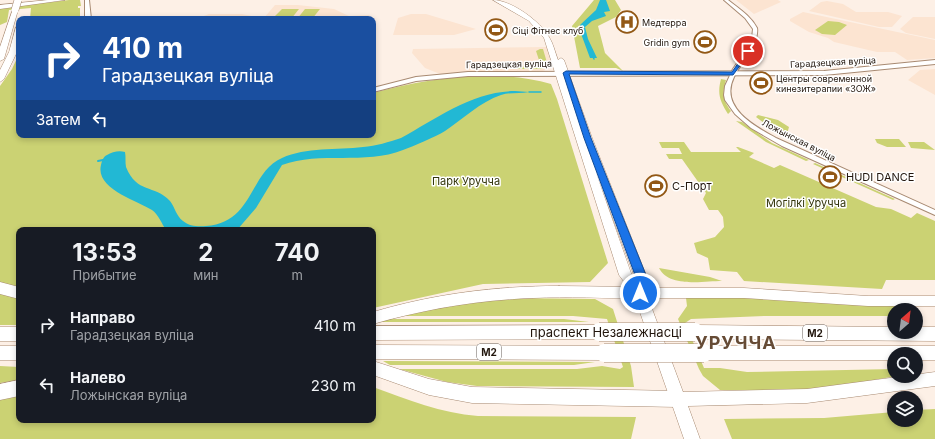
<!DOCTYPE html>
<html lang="ru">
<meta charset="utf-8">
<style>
:root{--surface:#171b24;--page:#20242c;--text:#f1f3f6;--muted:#9ea1a6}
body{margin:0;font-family:Inter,sans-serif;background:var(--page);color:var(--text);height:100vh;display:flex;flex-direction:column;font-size:15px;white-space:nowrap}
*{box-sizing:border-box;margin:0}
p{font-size:13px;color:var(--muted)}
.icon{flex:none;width:22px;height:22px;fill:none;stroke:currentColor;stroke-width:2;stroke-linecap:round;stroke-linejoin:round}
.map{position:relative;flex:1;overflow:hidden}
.side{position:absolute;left:16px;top:227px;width:360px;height:196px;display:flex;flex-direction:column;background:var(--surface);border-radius:8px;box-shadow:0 2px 6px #0003}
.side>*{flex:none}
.banner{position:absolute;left:16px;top:16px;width:360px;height:122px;border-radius:8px;box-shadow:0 2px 6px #0003;background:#1a4fa0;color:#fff;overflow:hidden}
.needle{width:26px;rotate:28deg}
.buttons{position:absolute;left:887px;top:303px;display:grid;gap:8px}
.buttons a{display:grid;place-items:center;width:36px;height:36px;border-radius:50%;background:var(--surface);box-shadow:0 2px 6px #0003;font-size:20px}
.pin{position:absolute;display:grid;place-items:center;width:34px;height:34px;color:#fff;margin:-17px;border:2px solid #fff;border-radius:50%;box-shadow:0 1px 4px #0007}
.me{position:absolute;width:44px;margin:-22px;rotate:0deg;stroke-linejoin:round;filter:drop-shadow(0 0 3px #0008)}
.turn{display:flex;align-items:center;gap:14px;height:84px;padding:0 20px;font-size:18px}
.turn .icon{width:52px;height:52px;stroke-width:2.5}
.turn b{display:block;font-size:28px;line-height:34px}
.then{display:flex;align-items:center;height:38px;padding:0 20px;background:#0003;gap:8px;font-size:15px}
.eta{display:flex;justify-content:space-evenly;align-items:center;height:68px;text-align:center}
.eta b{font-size:24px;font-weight:700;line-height:28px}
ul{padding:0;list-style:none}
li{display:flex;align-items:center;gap:12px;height:60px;padding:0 20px}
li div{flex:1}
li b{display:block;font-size:15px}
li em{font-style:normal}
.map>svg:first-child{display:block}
</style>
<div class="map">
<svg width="935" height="439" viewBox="0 0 935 439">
<rect width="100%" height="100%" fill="#fdf0e6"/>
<path fill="#fce4d1" d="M736 0H778L781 2 754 14Z
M827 1 843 4 856 12H888L902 16 892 27H879L809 11 821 2Z
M275 5H298L334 9 349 16 370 15 368 18 370 19H263Z
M803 12 935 40V58L907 60 895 52H877L834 42 828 38 809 32 790 21V19Z
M209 14H242L261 18V19H196Z
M411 14H426L476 29 454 35H393L398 18Z
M913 17H935V39L906 33 900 29Z
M547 47 552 67 543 71 440 74 425 68 412 53 413 49Z
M935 69V95L908 80 920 70Z"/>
<path fill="#cbd273" d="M69 0H80L81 6H78V8H80V17L30 19 31 8 9 10 7 22 0 25V8Z
M594 0H615L621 10 616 17 598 26 605 53 623 71 616 68H580L572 26Z
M282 9H299L291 19H272Z
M305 9H320L312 19H297Z
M828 21 839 22 847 25 835 35 822 34 815 30Z
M540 49H543L548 66 541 69H513V67L538 66 540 63 536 51Z
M19 54V135H373V93C428 78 496 68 551 84L557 99 608 263 590 282 483 284 373 308V230H19V290L0 285V86L12 69Z
M721 79 726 80C722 93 723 101 731 111L728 114C720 101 717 94 721 79Z
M758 115 778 120 789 127 787 134 792 137 791 140 772 129 756 117Z
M736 121 742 122 772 143 809 160 806 161 766 142Z
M875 139H899L906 147H887L877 143Z
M659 142H684L691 152H741L736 147H738L754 153 749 157 774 168 780 165 876 207 891 209 911 218 917 213 935 221V280H886L882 289 744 281 737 272 710 270 708 258 697 253 694 243 715 237 724 227 723 217 718 210H709L703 199 706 193 682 159H669L666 154H682L679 148H662Z
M908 142H924L935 150 911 148Z
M815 163 895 199 893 200 813 164Z
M659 268 710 277 722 281C704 281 669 288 659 268Z
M0 292 19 297V325H0Z
M746 297 900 306 903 310H894V316H764L691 319 685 323 704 368H720L747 372 894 369V376H896L810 392 720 390 703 376 699 369 678 319 687 306 686 298Z
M499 298 595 299 613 309 631 366 634 387 477 386 447 382 399 369H577L602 366 620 369 623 367 607 319 573 316H394Z
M384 319H564L589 322H374Z
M383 361 595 362 574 365H390Z
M0 366 19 367V380L0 383Z
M373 387C408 400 441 413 478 416L636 417 631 439H0V396L19 392V420H373Z
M935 409V439H732L724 419 824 418 894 412V420H916V410Z"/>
<path fill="#22b8d4" d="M600 0H606L610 11 604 12 606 16 592 21 585 27 588 39 597 58H590L580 31V25L596 10Z
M515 91 529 92C520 94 510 92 501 95 480 102 463 119 445 131 435 137 414 146 403 150 365 165 320 151 282 165L256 208 237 230H166C162 224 158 214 152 210 138 201 95 189 101 165 102 161 103 157 107 155 112 152 119 150 125 152 126 157 125 162 126 167 137 194 154 184 170 201 175 207 176 216 183 221 189 226 198 227 206 226 254 223 249 172 282 158 306 147 337 150 363 147 376 146 389 142 401 138 437 118 473 91 515 91Z"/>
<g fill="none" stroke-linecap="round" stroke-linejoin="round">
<path stroke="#22b8d4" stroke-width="1.5" d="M593 57 594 59
M529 92H541"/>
<path stroke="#22b8d4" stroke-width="2" d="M98 161 103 160"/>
<g stroke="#a88a72" stroke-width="2">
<path id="minor" d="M724 0H728C738 8 751 16 757 28 758 32 756 39 755 43 750 56 739 65 734 77 719 107 754 126 776 138L935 210V215L782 146 751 128 735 114 725 100 724 95 725 86 733 69 749 46 752 38 753 29 745 18Z"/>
</g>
<g stroke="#a88a72" stroke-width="2">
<path id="tertiary" d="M85 0H89L91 19H85Z
M935 60V64L824 75 468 76 416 81 373 92V88L416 77 468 72 824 71Z"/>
</g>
<g stroke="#a88a72" stroke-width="1">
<path id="secondary" d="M48 0H65L0 9V5Z
M493 0C511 0 540 21 549 37 553 43 555 52 558 60L561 58 564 60 592 138 646 275V288H744L868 296H935V306H868L744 298H648L683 392 807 389 935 372V386L807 403 688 406 700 439H684L634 295 619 275 544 38 529 21ZM595 170 634 275V277L631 273Z"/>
</g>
<g stroke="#a88a72" stroke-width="1">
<path id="trunk" d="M13 9 18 10 4 59 0 61V47Z
M88 16 91 19H72Z
M16 27H19L17 52 4 79 0 82V70L9 52Z
M0 282 19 287V299L0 294Z
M559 286 640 287 645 289 648 293 645 297 640 299C604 298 568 296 533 298 478 300 425 309 373 324V312C434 294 496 286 559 286Z
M599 325 605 327 607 332 605 337 599 339 373 340V326Z
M695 325 894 327V332H916V327H935V341L695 339 689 337 687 332 689 327Z
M0 327H19V341H0Z
M373 345 604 346 610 348 613 353 610 358 604 360 373 359Z
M0 346H19V360H0Z
M704 346H935V360H916V354H894V360H704L698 358 695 353 698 348Z
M373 361 429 379 472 387 678 391 685 393 687 399 685 405 678 407 472 403 429 395 373 375Z
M19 380V396L0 400V384Z"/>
</g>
<use href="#minor" fill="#fff" fill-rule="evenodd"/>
<use href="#tertiary" fill="#fff" fill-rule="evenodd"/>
<use href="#secondary" fill="#fff" fill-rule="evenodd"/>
<use href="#trunk" fill="#fff" fill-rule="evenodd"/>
<g stroke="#a88a72" stroke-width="8" stroke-linecap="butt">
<path id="trunk-bridge-far1" d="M15 10 18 0"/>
</g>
<g stroke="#a88a72" stroke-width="19" stroke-linecap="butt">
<path id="trunk-bridge" d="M599 332H695
M604 353H704"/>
</g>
<use href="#trunk-bridge-far1" stroke="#fff" stroke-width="7"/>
<use href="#trunk-bridge" stroke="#fff" stroke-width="18"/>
</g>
<path fill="#1a73e8" stroke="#114b97" d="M748 49 751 51 733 75 569 74 591 138 646 275 645 293 640 297 636 296 635 293V275L584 138 563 73 566 71 732 72Z"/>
<defs>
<g id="hospital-ring" transform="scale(1.15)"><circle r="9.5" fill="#fff" stroke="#925815" stroke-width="1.5"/><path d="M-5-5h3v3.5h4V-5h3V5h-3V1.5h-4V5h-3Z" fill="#925815"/></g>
<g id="stadium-ring" transform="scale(1.15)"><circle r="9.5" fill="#fff" stroke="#925815" stroke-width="1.5"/><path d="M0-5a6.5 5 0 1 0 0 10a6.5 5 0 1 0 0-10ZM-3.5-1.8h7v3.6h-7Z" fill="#925815"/></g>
</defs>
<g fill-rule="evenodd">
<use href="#hospital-ring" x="627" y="22"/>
<use href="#stadium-ring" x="496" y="30"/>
<use href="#stadium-ring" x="705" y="42"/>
<use href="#stadium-ring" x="761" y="83"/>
<use href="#stadium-ring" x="830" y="177"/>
<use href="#stadium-ring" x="656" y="186"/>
</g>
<g text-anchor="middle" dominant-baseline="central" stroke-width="3" stroke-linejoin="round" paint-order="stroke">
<g font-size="9" fill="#22160d" stroke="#fff" text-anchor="start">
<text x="642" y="22">Медтерра</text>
<text x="512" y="30">Сіці Фітнес клуб</text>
<text x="690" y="42" text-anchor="end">Gridin gym</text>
<text x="776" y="78">Центры современной<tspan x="776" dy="10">кинезитерапии «ЗОЖ»</tspan></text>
</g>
<g font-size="9" fill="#22160d" stroke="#fff">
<text transform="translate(833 62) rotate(-3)">Гарадзецкая вуліца</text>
<text transform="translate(509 64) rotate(-1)">Гарадзецкая вуліца</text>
<text transform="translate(799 140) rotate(27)">Ложынская вуліца</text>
</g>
<g fill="#fff" stroke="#645c56" stroke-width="1">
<rect x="803" y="325" width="24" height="16" rx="3"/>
<rect x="477" y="344" width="24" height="16" rx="3"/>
</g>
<g font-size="10" font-weight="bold" fill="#22160d">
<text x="815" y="333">М2</text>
<text x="489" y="352">М2</text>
</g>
<g font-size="11" fill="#22160d" stroke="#fff" text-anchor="start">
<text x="846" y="177">HUDI DANCE</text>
<text x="672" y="186">С-Порт</text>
</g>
<g font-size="11" fill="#34360c" stroke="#fff">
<text x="466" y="181">Парк Уручча</text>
<text x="806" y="203">Могілкі Уручча</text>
</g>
<g font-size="13" fill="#22160d" stroke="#fff">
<text x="606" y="332">праспект Незалежнасці</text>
</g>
<g font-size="18" font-weight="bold" letter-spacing="1" fill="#664b35" stroke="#fff">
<text x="736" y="342">УРУЧЧА</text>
</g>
</g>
</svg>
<div class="buttons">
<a><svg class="needle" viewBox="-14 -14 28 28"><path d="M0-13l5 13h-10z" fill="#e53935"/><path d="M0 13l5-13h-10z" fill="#9ea1a6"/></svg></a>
<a><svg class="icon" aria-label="search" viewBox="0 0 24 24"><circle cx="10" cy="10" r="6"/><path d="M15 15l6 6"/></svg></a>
<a><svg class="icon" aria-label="layers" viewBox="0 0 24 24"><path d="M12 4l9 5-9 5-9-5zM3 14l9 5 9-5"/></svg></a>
</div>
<div class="pin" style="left:748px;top:51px;background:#d93025"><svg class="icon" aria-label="arrive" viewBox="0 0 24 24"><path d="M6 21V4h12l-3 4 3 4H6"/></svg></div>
<svg class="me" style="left:640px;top:293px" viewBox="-20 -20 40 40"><circle r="17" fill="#1a73e8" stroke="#fff" stroke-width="3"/><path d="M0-11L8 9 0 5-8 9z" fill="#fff"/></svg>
<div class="banner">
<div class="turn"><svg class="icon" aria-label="right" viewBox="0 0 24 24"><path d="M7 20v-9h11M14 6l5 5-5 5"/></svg><div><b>410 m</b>Гарадзецкая вуліца</div></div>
<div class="then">Затем<svg class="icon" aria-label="left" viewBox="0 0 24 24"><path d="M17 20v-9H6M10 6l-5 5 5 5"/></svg></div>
</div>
<section class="side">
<div class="eta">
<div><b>13:53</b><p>Прибытие</p></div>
<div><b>2</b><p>мин</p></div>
<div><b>740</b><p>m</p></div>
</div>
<ul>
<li><svg class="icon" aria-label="right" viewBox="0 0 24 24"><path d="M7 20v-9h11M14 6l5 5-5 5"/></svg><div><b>Направо</b><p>Гарадзецкая вуліца</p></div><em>410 m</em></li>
<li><svg class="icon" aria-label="left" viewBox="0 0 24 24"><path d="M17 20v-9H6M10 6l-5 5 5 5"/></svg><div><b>Налево</b><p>Ложынская вуліца</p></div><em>230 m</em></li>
</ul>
</section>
</div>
